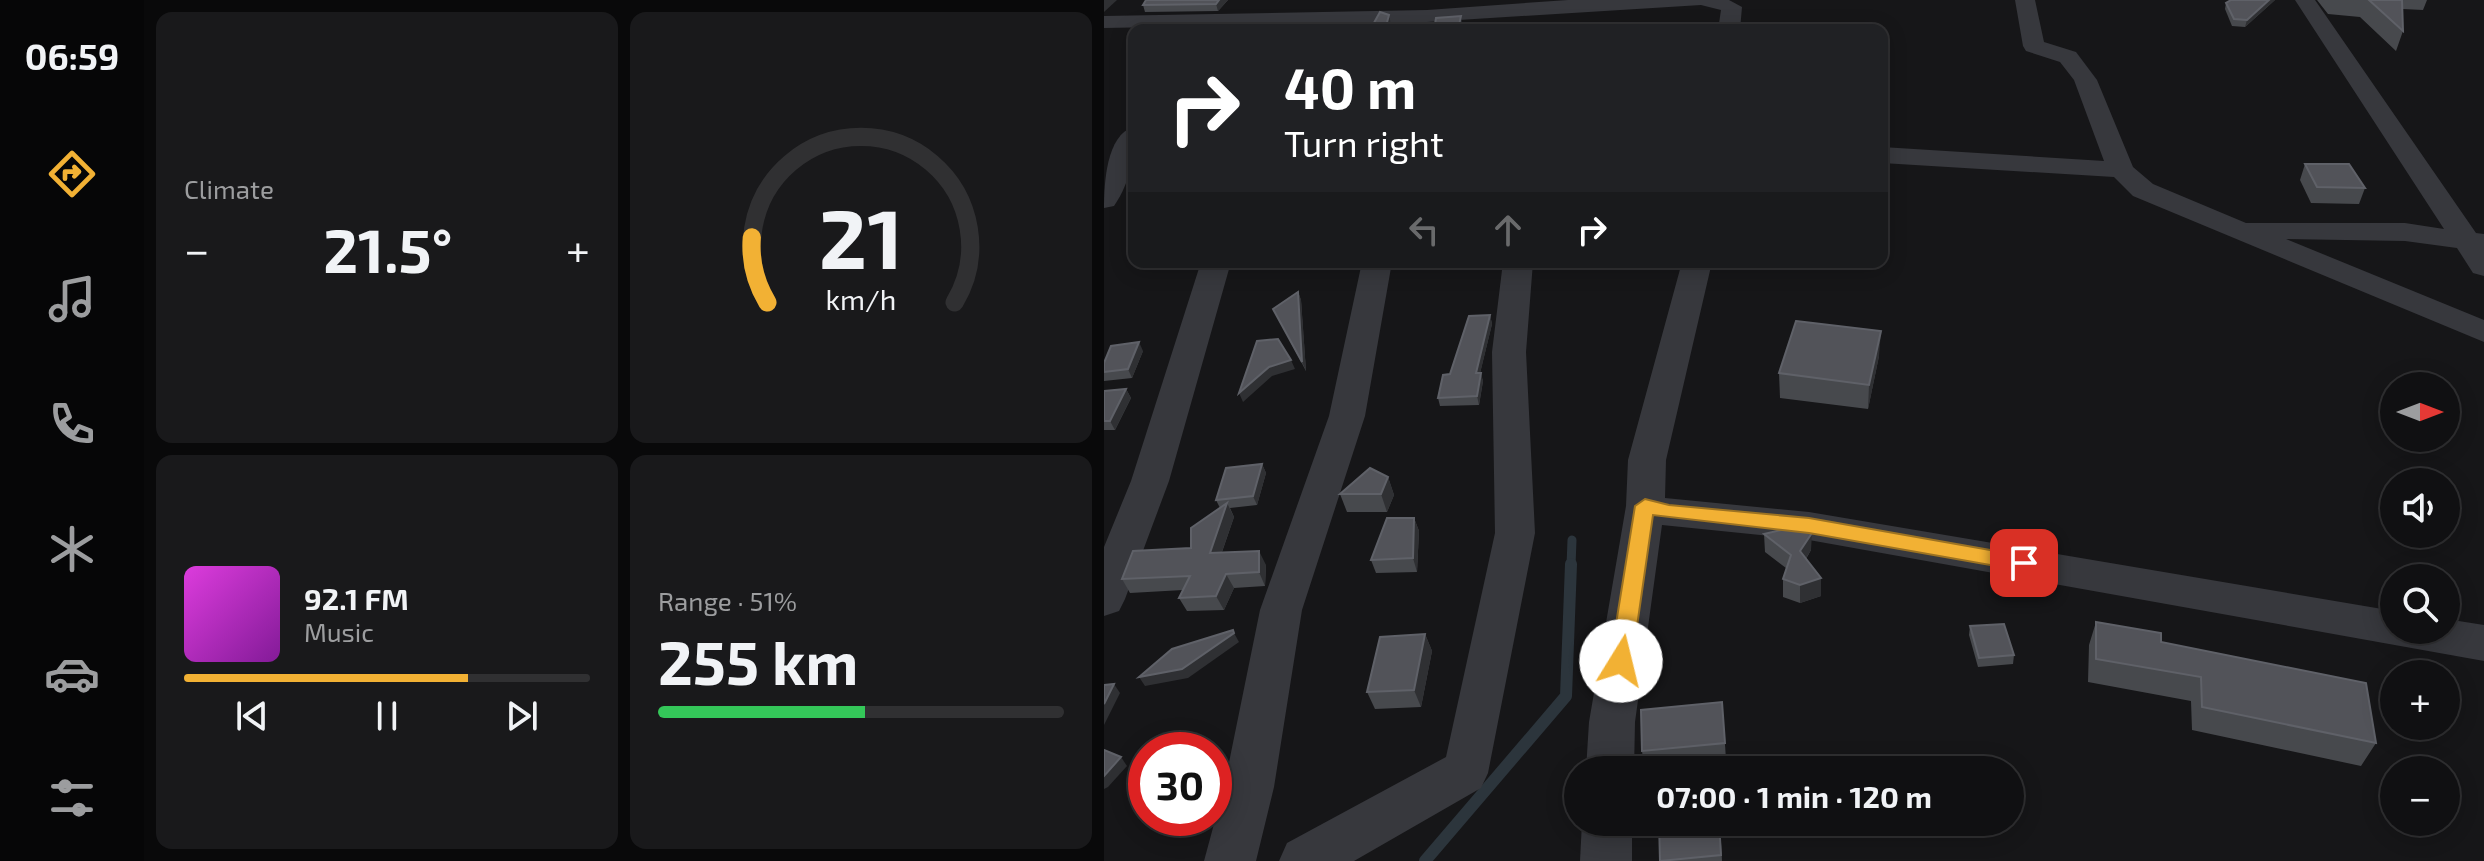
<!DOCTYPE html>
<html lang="en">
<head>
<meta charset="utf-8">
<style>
  body { margin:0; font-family:"Exo 2",sans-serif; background:#19191b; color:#f1f3f6; height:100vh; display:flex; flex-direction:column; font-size:30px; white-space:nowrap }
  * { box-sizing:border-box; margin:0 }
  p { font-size:26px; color:#9c9d9f }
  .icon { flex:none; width:44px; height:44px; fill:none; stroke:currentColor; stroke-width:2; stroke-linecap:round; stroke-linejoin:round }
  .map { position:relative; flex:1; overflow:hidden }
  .drawer { display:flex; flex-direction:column; gap:12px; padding:12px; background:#09090a; width:960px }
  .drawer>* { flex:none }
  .top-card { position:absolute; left:24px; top:24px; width:760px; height:244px; border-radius:16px; box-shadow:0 4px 20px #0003,0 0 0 2px #303032; background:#202124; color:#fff; overflow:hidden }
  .needle { width:52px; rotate:90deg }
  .controls { position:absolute; left:1276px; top:372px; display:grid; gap:16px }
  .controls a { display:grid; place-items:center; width:80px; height:80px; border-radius:50%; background:#101012; box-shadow:0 4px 20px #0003,0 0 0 2px #303032; font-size:40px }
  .speed { position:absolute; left:24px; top:732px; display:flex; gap:16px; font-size:40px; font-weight:700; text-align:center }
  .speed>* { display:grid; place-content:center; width:104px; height:104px; border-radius:50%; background:#101012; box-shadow:0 4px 20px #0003,0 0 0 2px #303032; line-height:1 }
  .speed .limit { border:12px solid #d22; background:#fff; color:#111 }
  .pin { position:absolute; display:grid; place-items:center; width:68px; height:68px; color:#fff; margin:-34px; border-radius:16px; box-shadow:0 4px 12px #0006 }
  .me { position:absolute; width:88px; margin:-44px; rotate:9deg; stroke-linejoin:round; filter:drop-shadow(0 0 6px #0008) }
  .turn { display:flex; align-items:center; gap:28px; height:168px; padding:0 24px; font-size:36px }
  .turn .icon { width:104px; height:104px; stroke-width:2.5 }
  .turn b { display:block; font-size:56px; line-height:68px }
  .lanes { display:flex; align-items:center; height:76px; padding:0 24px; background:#0003; justify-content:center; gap:40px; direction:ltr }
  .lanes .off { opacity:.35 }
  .big { font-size:60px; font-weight:700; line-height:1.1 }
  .drawer .card { flex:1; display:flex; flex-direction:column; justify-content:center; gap:12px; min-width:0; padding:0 28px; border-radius:16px; background:#19191b }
  .drawer .dial { align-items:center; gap:0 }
  .dial svg { height:208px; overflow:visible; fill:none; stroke:#303032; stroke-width:7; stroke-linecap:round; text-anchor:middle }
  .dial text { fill:#f1f3f6; stroke:none }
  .song { display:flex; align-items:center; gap:24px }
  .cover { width:96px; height:96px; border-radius:12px; background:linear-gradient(135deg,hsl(300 70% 55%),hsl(290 70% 35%)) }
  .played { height:8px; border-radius:4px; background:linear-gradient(90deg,#f2b134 70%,#303032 70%) }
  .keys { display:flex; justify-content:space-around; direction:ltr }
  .heat { display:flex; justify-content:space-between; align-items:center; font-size:44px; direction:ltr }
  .charge { height:12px; border-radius:6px; background:linear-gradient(90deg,#34c759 51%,#303032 0) }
  .drawer .tiles { flex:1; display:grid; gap:12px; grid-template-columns:repeat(2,1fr) }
  .trip { position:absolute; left:460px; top:756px; width:460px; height:80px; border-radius:40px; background:#101012; box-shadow:0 4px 20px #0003,0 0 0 2px #303032; font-weight:700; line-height:80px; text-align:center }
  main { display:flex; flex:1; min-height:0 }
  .tabs { display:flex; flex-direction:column; width:144px; justify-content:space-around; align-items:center; background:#060607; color:#9c9d9f }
  .tabs .icon { width:56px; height:56px }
  .tabs .active { color:#f2b134 }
  .tabs b { font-size:36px; color:#f1f3f6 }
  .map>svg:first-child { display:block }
</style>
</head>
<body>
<main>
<nav class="tabs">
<b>06:59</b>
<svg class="icon active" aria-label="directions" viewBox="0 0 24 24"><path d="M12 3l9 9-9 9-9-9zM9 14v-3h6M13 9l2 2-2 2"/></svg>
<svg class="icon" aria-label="music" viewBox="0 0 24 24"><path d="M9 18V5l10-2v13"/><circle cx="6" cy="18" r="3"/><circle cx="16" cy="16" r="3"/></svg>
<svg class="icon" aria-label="phone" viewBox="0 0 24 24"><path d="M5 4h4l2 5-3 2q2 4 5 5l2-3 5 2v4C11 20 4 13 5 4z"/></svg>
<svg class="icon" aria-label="climate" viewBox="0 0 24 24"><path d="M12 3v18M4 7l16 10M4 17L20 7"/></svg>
<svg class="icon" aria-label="car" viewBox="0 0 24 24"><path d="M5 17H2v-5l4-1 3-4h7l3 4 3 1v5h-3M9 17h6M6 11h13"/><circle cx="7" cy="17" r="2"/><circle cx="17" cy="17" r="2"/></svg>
<svg class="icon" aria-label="filters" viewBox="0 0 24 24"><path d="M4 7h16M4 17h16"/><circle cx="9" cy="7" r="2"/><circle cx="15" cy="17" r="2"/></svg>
</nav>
<section class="drawer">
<div class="tiles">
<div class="card"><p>Climate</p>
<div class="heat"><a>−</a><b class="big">21.5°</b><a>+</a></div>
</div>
<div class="card dial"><svg viewBox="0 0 100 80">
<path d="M14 69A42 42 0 1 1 86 69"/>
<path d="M14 69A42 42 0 0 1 8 44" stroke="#f2b134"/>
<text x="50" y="56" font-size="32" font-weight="700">21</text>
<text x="50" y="72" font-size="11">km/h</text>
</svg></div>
<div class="card">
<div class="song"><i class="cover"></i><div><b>92.1 FM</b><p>Music</p></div></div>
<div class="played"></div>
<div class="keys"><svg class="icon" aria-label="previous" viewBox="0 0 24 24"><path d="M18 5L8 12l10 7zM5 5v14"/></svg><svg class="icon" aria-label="pause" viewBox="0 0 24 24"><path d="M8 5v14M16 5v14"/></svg><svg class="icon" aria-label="next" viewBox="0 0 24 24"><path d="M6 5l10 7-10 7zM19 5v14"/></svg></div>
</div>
<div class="card"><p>Range · 51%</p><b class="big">255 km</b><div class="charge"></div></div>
</div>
</section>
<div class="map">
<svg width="1380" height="861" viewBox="0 0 1380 861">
  <rect width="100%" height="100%" fill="#161618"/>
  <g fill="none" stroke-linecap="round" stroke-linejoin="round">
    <path stroke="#2c353c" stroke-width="9" d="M467,566L468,540"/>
    <path stroke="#2c353c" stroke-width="12" d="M321,861L462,696L467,564"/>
    <g fill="#37383d" fill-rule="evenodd">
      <path d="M464,0H625L638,7L636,30H614L617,10L597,5L323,22L0,28V16L323,10Z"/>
      <path d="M911,0H931L940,42L972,52L993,80L1029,167L1049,184L1142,223H1301L1340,229L1191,0H1211L1372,233L1380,234V276L1369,273L1353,248L1301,241L1182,239L1380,320V342L1029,196L1010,177L778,163V147L1000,161L970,80L956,62L922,51L919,46Z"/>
      <path d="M30,127C30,157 27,181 10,206L0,208C0,185 2,134 30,127Z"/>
      <path d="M97,262H127L65,481L21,599L15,611L0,616V547L27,481Z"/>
      <path d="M258,262H288L261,416L198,610L170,787L152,861H100L120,787L156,610L225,416Z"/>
      <path d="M399,262H429L422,352L431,533L384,773L377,788L250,861H175L183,843L342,757L391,533L388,352Z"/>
      <path d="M578,262H608L562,460L561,498L705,512L1290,611V630H1342V619L1380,625V661L705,540L558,525L531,722L530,770H482L485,722L522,506L524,460Z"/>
      <path d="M478,822H528V861H476Z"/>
    </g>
  </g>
  <g fill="#47494d">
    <path d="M42,0H124L114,11L41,12L39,5Z"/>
    <path d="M1171,0L1141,27L1128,26L1121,9L1122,3Z"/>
    <path d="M1213,0H1323L1319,10L1299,9V31L1292,51L1256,17L1224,14Z"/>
    <path d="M1201,164L1261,188L1255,204L1207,203L1196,180Z"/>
    <path d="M194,292L197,300L202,371L169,309Z"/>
    <path d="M386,315L388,324L376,373L379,381L375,405L336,406L334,398L346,374Z"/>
    <path d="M39,351L28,378L0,381V363Z"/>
    <path d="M775,356L764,409L676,398L675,373Z"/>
    <path d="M22,389L27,398L11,430H0V391Z"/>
    <path d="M158,464L162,473L153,505L126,508L130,517L118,552L162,565L161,586L130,588L120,610L83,611L75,598L79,590L26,593L18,579L87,548L116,508L112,500Z"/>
    <path d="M284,477L290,495L283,512H243L236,494Z"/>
    <path d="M310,518L315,531L313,572L272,573L267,560Z"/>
    <path d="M660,534L707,550L702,559L717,596L696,603L679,597V579L682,568L661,552Z"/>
    <path d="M992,622L1057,642L1272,743L1257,766L1088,730L1087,701L984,682L985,645Z"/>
    <path d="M866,626L910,655L909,664L874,667L865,635Z"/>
    <path d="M321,634L328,651L317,707L271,709L263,692Z"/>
    <path d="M618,702L622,759L540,768L538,751Z"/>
    <path d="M616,822L618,861H556Z"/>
  </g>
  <g fill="#2f3033">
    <path d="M0,0H13L0,12Z"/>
    <path d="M115,0H124L114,11L112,4Z"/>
    <path d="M1165,0H1171L1141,27L1143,20Z"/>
    <path d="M285,15L288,30H281Z"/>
    <path d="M357,16L358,23L357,30H354Z"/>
    <path d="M194,292L197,300L202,371L198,362Z"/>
    <path d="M386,315L388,324L374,382L372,373Z"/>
    <path d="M777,331L775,356L764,409L765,385Z"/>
    <path d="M35,342L39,351L28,378L24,369Z"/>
    <path d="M187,360L191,369L168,376L139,402L135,393L165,367Z"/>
    <path d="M377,373L379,381L375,405L373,396Z"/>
    <path d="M22,389L27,398L11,430L6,421Z"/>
    <path d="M158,464L162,473L153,505L149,496Z"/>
    <path d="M284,477L290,495L283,512L277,494Z"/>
    <path d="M123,503L130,517L113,566L106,553Z"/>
    <path d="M310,518L315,531L313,572L309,558Z"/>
    <path d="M708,533L707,550L696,568V551Z"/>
    <path d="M155,551L162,565L161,586L155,572Z"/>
    <path d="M122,574L130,588L120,610L112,596Z"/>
    <path d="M717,578V596L696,603V585Z"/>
    <path d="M130,633L135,642L84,678L41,686L35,677Z"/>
    <path d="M321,634L328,651L317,707L310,690Z"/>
    <path d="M10,684L16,693L0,725V704Z"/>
    <path d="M17,757L23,766L4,787L0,789V776Z"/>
  </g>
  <g fill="#525359" stroke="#5f6168" stroke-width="2">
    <path d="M42,0H115L112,4L39,5Z"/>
    <path d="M1127,0H1165L1143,20L1130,19L1122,3Z"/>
    <path d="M1265,0H1298L1299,31Z"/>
    <path d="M276,12L285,15L281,30H266Z"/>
    <path d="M357,16L354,30H330L332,18Z"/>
    <path d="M1201,164H1245L1261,188L1213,187Z"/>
    <path d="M194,292L198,362L169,309Z"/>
    <path d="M386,315L372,373H377L373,396L334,398L339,375L346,374L365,316Z"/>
    <path d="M692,321L777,331L765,385L675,373Z"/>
    <path d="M174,339L187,360L165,367L135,393L153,341Z"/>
    <path d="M35,342L24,369L0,372V363L7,346Z"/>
    <path d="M22,389L6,421H0V391Z"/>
    <path d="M158,464L149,496L112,500L122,468Z"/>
    <path d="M266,468L284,477L277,494H236Z"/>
    <path d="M123,503L106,553L155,551V572L122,574L112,596L75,598L86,576L18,579L29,551L87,548V528Z"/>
    <path d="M283,518H310L309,558L267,560Z"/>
    <path d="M685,528L708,533L696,551L717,578L696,585L679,579L687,555L660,534Z"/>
    <path d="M992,622L1057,633V642L1262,683L1272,743L1098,707L1097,677L992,659Z"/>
    <path d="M900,624L910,655L875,658L866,626Z"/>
    <path d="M129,630L130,633L78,669L35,677L68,649Z"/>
    <path d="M321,634L310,690L263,692L276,637Z"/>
    <path d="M10,684L0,704V685Z"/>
    <path d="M618,702L621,743L538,751L537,710Z"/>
    <path d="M0,750L17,757L0,776Z"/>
    <path d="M555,822H615L617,855L556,861Z"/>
  </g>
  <path fill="#f2b134" stroke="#9d7322" stroke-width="2" d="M541,499L565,505L705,518L920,556L931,563L920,571L705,533L549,515L528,661L525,667H509L506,661L531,506Z"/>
</svg>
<div class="controls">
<a><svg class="needle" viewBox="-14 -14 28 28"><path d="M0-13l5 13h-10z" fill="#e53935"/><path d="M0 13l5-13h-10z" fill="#9c9d9f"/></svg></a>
<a><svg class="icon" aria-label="sound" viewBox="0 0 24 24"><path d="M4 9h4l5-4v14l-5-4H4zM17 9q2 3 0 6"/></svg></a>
<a><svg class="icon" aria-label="search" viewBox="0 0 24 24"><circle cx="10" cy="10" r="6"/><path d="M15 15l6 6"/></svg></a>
<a>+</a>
<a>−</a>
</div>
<div class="speed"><div class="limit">30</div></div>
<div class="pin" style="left:920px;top:563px;background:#d93025"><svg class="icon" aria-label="arrive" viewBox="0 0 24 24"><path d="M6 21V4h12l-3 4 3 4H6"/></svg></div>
<svg class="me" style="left:517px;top:661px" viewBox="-20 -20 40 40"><circle r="19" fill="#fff"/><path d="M0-13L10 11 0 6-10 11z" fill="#f2b134"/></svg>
<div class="trip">07:00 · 1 min · 120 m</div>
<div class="top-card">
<div class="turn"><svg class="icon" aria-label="right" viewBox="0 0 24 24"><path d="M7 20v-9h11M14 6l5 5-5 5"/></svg><div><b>40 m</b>Turn right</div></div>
<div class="lanes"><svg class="icon off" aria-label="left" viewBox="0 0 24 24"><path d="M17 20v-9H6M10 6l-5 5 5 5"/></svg><svg class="icon off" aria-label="ahead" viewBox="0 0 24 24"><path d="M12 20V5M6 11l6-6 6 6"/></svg><svg class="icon" aria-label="right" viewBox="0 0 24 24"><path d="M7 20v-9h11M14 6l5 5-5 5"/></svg></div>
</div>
</div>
</main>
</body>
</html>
